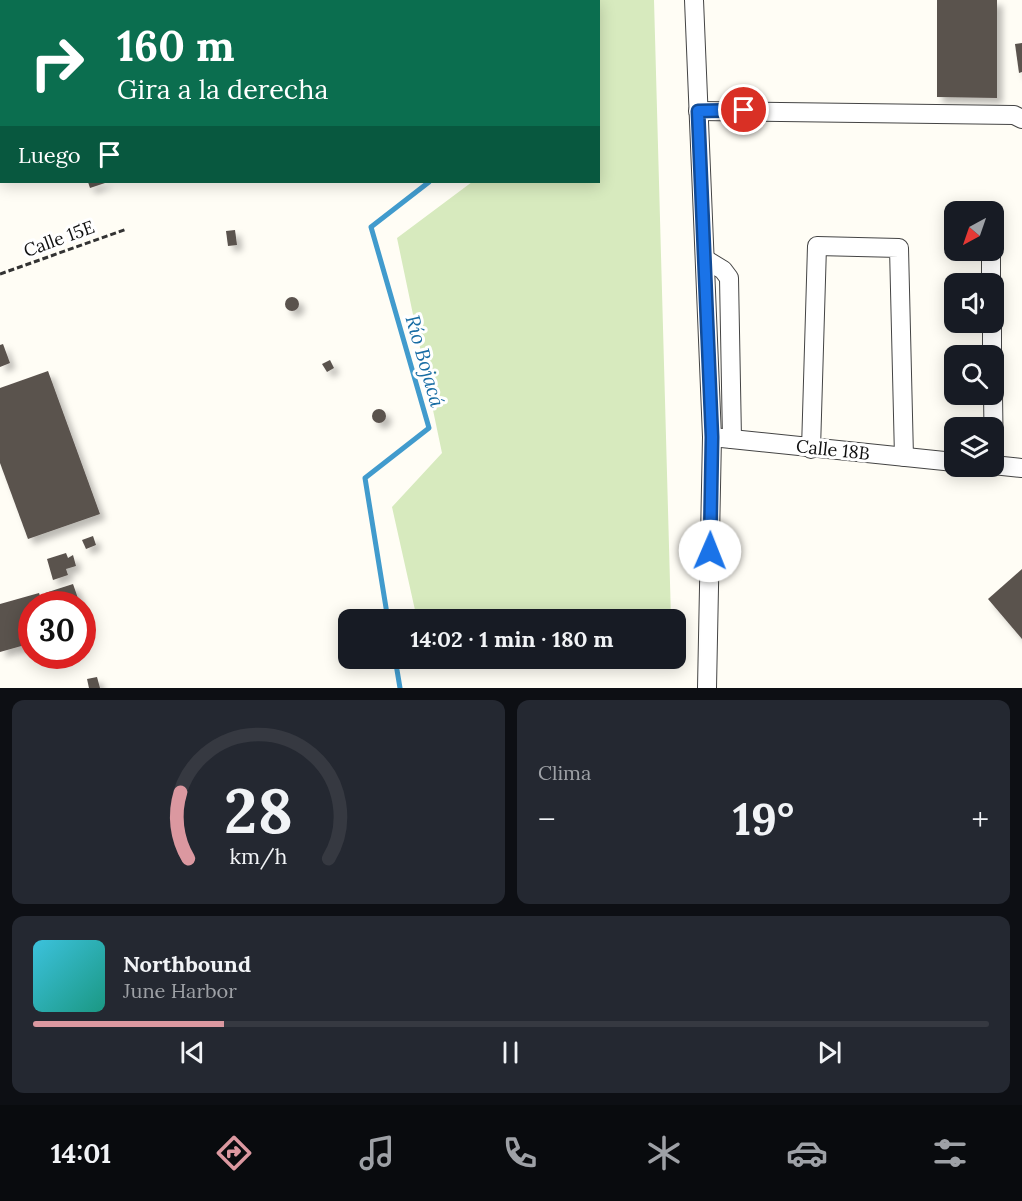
<!DOCTYPE html>
<html lang="es">
<head>
<meta charset="utf-8">
<style>
  body { margin:0; font-family:Lora,serif; background:#242831; color:#f1f3f6; height:100vh; display:flex; flex-direction:column; font-size:22px; white-space:nowrap }
  * { box-sizing:border-box; margin:0 }
  p { font-size:20px; color:#9ea1a6 }
  .icon { flex:none; width:33px; height:33px; fill:none; stroke:currentColor; stroke-width:2; stroke-linecap:round; stroke-linejoin:round }
  .map { position:relative; height:688px; overflow:hidden }
  .side { display:flex; flex-direction:column; gap:12px; padding:12px; background:#0d0f14; flex:1 }
  .side>* { flex:none }
  .guide { position:absolute; left:0px; top:0px; width:600px; height:183px; box-shadow:0 3px 15px #0003; background:#0b6e4f; color:#fff; overflow:hidden }
  .needle { width:39px; rotate:220deg }
  .fabs { position:absolute; left:944px; top:201px; display:grid; gap:12px }
  .fabs a { display:grid; place-items:center; width:60px; height:60px; border-radius:12px; background:#171b24; box-shadow:0 3px 15px #0003; font-size:30px }
  .speed { position:absolute; left:18px; top:591px; display:flex; gap:12px; font-size:30px; font-weight:700; text-align:center }
  .speed>* { display:grid; place-content:center; width:78px; height:78px; border-radius:50%; background:#171b24; box-shadow:0 3px 15px #0003; line-height:1 }
  .speed .limit { border:9px solid #d22; background:#fff; color:#111 }
  .pin { position:absolute; display:grid; place-items:center; width:51px; height:51px; color:#fff; margin:-26px; border:3px solid #fff; border-radius:50%; box-shadow:0 2px 6px #0007 }
  .me { position:absolute; width:66px; margin:-33px; rotate:1deg; stroke-linejoin:round; filter:drop-shadow(0 0 4px #0008) }
  .turn { display:flex; align-items:center; gap:21px; height:126px; padding:0 18px; font-size:27px }
  .turn .icon { width:78px; height:78px; stroke-width:2.5 }
  .turn b { display:block; font-size:42px; line-height:51px }
  .then { display:flex; align-items:center; height:57px; padding:0 18px; background:#0003; gap:12px; font-size:22px }
  .big { font-size:45px; font-weight:700; line-height:1.1 }
  .side .tile { flex:1; display:flex; flex-direction:column; justify-content:center; gap:9px; min-width:0; padding:0 21px; border-radius:12px; background:#242831 }
  .side .dial { align-items:center; gap:0 }
  .dial svg { height:156px; overflow:visible; fill:none; stroke:#363941; stroke-width:7; stroke-linecap:round; text-anchor:middle }
  .dial text { fill:#f1f3f6; stroke:none }
  .song { display:flex; align-items:center; gap:18px }
  .cover { width:72px; height:72px; border-radius:9px; background:linear-gradient(135deg,hsl(190 70% 55%),hsl(170 70% 35%)) }
  .played { height:6px; border-radius:3px; background:linear-gradient(90deg,#db98a0 20%,#363941 20%) }
  .keys { display:flex; justify-content:space-around; direction:ltr }
  .heat { display:flex; justify-content:space-between; align-items:center; font-size:33px; direction:ltr }
  .side .tiles { flex:1; display:grid; gap:12px; grid-template-columns:1fr 1fr }
  .tile:last-child { grid-column:span 2 }
  .trip { position:absolute; left:338px; top:609px; width:348px; height:60px; border-radius:12px; background:#171b24; box-shadow:0 3px 15px #0003; font-weight:700; line-height:60px; text-align:center }
  .dock { display:flex; height:96px; justify-content:space-around; align-items:center; background:#090b0e; color:#9ea1a6 }
  .dock .icon { width:42px; height:42px }
  .dock .on { color:#db98a0 }
  .dock b { font-size:27px; color:#f1f3f6 }
  .map>svg:first-child { display:block }
</style>
</head>
<body>
<div class="map">
<svg width="1022" height="688" viewBox="0 0 1022 688">
  <defs>
    <filter id="shadow"><feDropShadow dx="5.5" dy="5.5" stdDeviation="3" flood-color="#0004"/></filter>
  </defs>
  <rect width="100%" height="100%" fill="#fffdf5"/>
  <path fill="#d7eabe" d="M567,0H654L671,619H417L392,507L442,453L397,238L472,182H598V2Z"/>
  <g fill="none" stroke-linecap="round" stroke-linejoin="round">
    <g stroke="#419bcd" stroke-width="5">
      <path d="M529,2L530,0"/>
      <path d="M388,620L365,478L429,428L371,227L429,182"/>
      <path d="M395,658L400,688"/>
    </g>
  </g>
  <g fill="#5a524d" filter="url(#shadow)">
    <path d="M937,0H997V98L937,97Z"/>
    <path d="M1022,43V72L1019,73L1015,44Z"/>
    <path d="M88,182H108L90,188Z"/>
    <path d="M235,230L237,245L228,246L226,231Z"/>
    <circle cx="292" cy="304" r="7"/>
    <path d="M3,344L10,363L0,367V345Z"/>
    <path d="M330,360L334,368L327,372L322,364Z"/>
    <path d="M48,371L100,514L28,539L0,463V388Z"/>
    <circle cx="379" cy="416" r="7"/>
    <path d="M93,536L96,545L86,549L82,540Z"/>
    <path d="M66,553L68,558L73,555L76,566L66,569L68,575L53,580L47,559Z"/>
    <path d="M1022,569V639L988,599Z"/>
    <path d="M73,584L80,604H61L59,600L49,603L45,593Z"/>
    <path d="M39,593L43,604H32V643L0,652V604Z"/>
    <path d="M97,677L100,688H89L87,679Z"/>
  </g>
  <g fill="none" stroke-linecap="round" stroke-linejoin="round">
    <defs>
      <g id="lane">
        <path d="M255,2V0"/>
        <path d="M401,2V0"/>
      </g>
      <g id="street">
        <path d="M694,0L712,437L707,688"/>
        <path d="M698,111L1014,115L1022,119"/>
        <path d="M991,251V284"/>
        <path d="M705,259L723,270L729,278L732,439"/>
        <path d="M992,322V356"/>
        <path d="M993,394L994,465"/>
        <path d="M712,437L954,462"/>
        <path d="M811,449L817,246L899,248L904,457"/>
        <path d="M993,465L1022,468"/>
      </g>
    </defs>
    <use href="#lane" stroke="#444" stroke-width="11"/>
    <use href="#street" stroke="#444" stroke-width="20"/>
    <path stroke="#333" stroke-width="3" stroke-dasharray="6 3" stroke-linecap="butt" d="M0,274L127,229"/>
    <use href="#lane" stroke="#fff" stroke-width="9"/>
    <use href="#street" stroke="#fff" stroke-width="18"/>
  </g>
  <g fill="none" stroke-linecap="round" stroke-linejoin="round">
    <defs>
      <path id="route" d="M710,551L712,437L698,111L744,110"/>
    </defs>
    <use href="#route" stroke="#114b97" stroke-width="15"/>
    <use href="#route" stroke="#1a73e8" stroke-width="10"/>
  </g>
  <g text-anchor="middle" stroke-width="6" stroke-linejoin="round" paint-order="stroke">
    <g font-size="18" fill="#111" stroke="#fff">
      <text transform="translate(59 239) rotate(-20)" y="6">Calle 15E</text>
      <text transform="translate(833 450) rotate(6)" y="6">Calle 18B</text>
    </g>
    <g font-size="20" font-style="italic" fill="#196da4" stroke="#fff">
      <text transform="translate(425 361) rotate(74)" y="7">Río Bojacá</text>
    </g>
  </g>
</svg>
<div class="fabs">
<a><svg class="needle" viewBox="-14 -14 28 28"><path d="M0-13l5 13h-10z" fill="#e53935"/><path d="M0 13l5-13h-10z" fill="#9ea1a6"/></svg></a>
<a><svg class="icon" aria-label="sound" viewBox="0 0 24 24"><path d="M4 9h4l5-4v14l-5-4H4zM17 9q2 3 0 6"/></svg></a>
<a><svg class="icon" aria-label="search" viewBox="0 0 24 24"><circle cx="10" cy="10" r="6"/><path d="M15 15l6 6"/></svg></a>
<a><svg class="icon" aria-label="layers" viewBox="0 0 24 24"><path d="M12 4l9 5-9 5-9-5zM3 14l9 5 9-5"/></svg></a>
</div>
<div class="speed"><div class="limit">30</div></div>
<div class="pin" style="left:744px;top:110px;background:#d93025"><svg class="icon" aria-label="arrive" viewBox="0 0 24 24"><path d="M6 21V4h12l-3 4 3 4H6"/></svg></div>
<svg class="me" style="left:710px;top:551px" viewBox="-20 -20 40 40"><circle r="19" fill="#fff"/><path d="M0-13L10 11 0 6-10 11z" fill="#1a73e8"/></svg>
<div class="trip">14:02 · 1 min · 180 m</div>
<div class="guide">
<div class="turn"><svg class="icon" aria-label="right" viewBox="0 0 24 24"><path d="M7 20v-9h11M14 6l5 5-5 5"/></svg><div><b>160 m</b>Gira a la derecha</div></div>
<div class="then">Luego<svg class="icon" aria-label="arrive" viewBox="0 0 24 24"><path d="M6 21V4h12l-3 4 3 4H6"/></svg></div>
</div>
</div>
<section class="side">
<div class="tiles">
<div class="tile dial"><svg viewBox="0 0 100 80">
<path d="M14 69A42 42 0 1 1 86 69"/>
<path d="M14 69A42 42 0 0 1 10 35" stroke="#db98a0"/>
<text x="50" y="56" font-size="32" font-weight="700">28</text>
<text x="50" y="72" font-size="11">km/h</text>
</svg></div>
<div class="tile"><p>Clima</p>
<div class="heat"><a>−</a><b class="big">19°</b><a>+</a></div>
</div>
<div class="tile">
<div class="song"><i class="cover"></i><div><b>Northbound</b><p>June Harbor</p></div></div>
<div class="played"></div>
<div class="keys"><svg class="icon" aria-label="previous" viewBox="0 0 24 24"><path d="M18 5L8 12l10 7zM5 5v14"/></svg><svg class="icon" aria-label="pause" viewBox="0 0 24 24"><path d="M8 5v14M16 5v14"/></svg><svg class="icon" aria-label="next" viewBox="0 0 24 24"><path d="M6 5l10 7-10 7zM19 5v14"/></svg></div>
</div>
</div>
</section>
<nav class="dock">
<b>14:01</b>
<svg class="icon on" aria-label="directions" viewBox="0 0 24 24"><path d="M12 3l9 9-9 9-9-9zM9 14v-3h6M13 9l2 2-2 2"/></svg>
<svg class="icon" aria-label="music" viewBox="0 0 24 24"><path d="M9 18V5l10-2v13"/><circle cx="6" cy="18" r="3"/><circle cx="16" cy="16" r="3"/></svg>
<svg class="icon" aria-label="phone" viewBox="0 0 24 24"><path d="M5 4h4l2 5-3 2q2 4 5 5l2-3 5 2v4C11 20 4 13 5 4z"/></svg>
<svg class="icon" aria-label="climate" viewBox="0 0 24 24"><path d="M12 3v18M4 7l16 10M4 17L20 7"/></svg>
<svg class="icon" aria-label="car" viewBox="0 0 24 24"><path d="M5 17H2v-5l4-1 3-4h7l3 4 3 1v5h-3M9 17h6M6 11h13"/><circle cx="7" cy="17" r="2"/><circle cx="17" cy="17" r="2"/></svg>
<svg class="icon" aria-label="filters" viewBox="0 0 24 24"><path d="M4 7h16M4 17h16"/><circle cx="9" cy="7" r="2"/><circle cx="15" cy="17" r="2"/></svg>
</nav>
</body>
</html>
